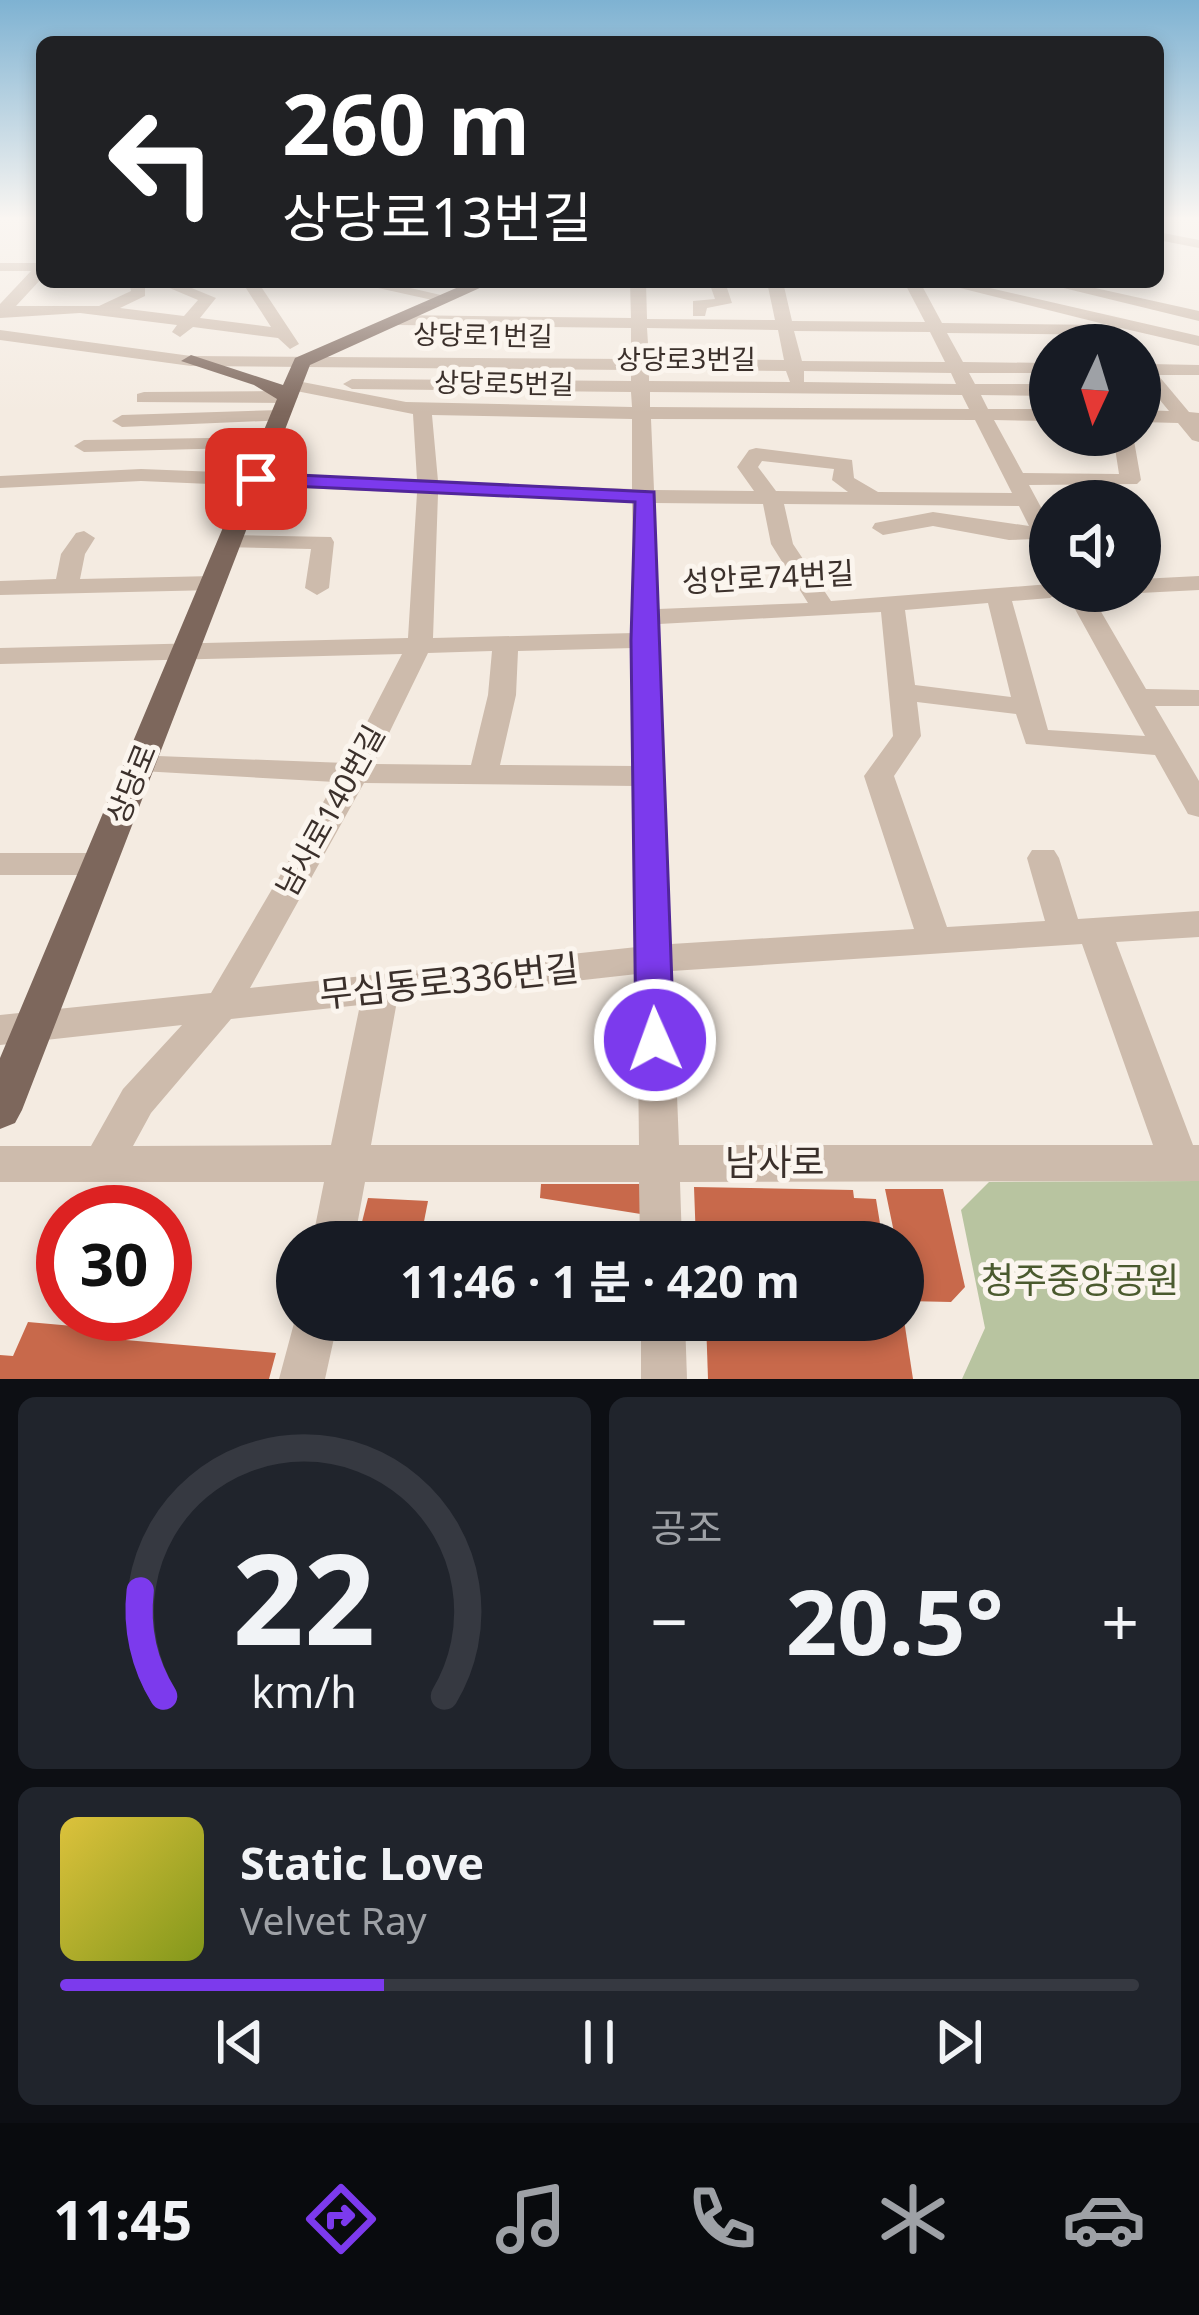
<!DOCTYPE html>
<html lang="ko">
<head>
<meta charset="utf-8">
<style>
  body { margin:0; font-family:"Noto Sans","Noto Sans KR",sans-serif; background:#20242c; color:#f1f3f6; height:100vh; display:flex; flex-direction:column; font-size:45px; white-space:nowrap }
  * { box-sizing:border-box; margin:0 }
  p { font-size:39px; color:#9ea1a6 }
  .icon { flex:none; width:66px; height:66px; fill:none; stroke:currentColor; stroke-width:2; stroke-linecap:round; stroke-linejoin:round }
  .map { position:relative; height:1379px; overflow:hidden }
  .drawer { display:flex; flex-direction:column; gap:18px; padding:18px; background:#0d0f14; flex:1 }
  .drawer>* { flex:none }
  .banner { position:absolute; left:36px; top:36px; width:1128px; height:252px; border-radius:18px; box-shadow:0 6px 18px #0003; background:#202124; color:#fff; overflow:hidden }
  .needle { width:78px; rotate:184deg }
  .tools { position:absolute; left:1029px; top:324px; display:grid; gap:24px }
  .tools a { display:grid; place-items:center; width:132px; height:132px; border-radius:50%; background:#171b24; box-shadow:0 6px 18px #0003; font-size:60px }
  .speed { position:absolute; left:36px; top:1185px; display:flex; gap:24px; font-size:60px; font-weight:700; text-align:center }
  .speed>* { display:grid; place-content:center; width:156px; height:156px; border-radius:50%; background:#171b24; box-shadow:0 6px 18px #0003; line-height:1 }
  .speed .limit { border:18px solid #d22; background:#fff; color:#111 }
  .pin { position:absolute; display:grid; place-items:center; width:102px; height:102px; color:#fff; margin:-51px; border-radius:24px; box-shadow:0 6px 18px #0006 }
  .me { position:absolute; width:132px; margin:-66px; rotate:358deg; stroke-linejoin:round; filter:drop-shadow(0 0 9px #0008) }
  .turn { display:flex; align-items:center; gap:42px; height:252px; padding:0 48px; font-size:54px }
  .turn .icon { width:156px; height:156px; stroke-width:2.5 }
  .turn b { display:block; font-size:84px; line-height:102px }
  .big { font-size:90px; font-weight:700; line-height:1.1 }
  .drawer .widget { flex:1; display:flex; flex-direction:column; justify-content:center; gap:18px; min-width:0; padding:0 42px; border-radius:18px; background:#20242c }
  .drawer .dial { align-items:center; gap:0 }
  .dial svg { height:312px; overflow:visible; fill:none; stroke:#363941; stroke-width:7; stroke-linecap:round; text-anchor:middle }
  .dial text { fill:#f1f3f6; stroke:none }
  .song { display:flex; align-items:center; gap:36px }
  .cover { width:144px; height:144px; border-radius:18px; background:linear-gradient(135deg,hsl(50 70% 55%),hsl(70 70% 35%)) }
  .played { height:12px; border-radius:6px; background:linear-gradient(90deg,#7c3aed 30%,#363941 30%) }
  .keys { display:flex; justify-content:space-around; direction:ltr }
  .heat { display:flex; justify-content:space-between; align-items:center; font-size:66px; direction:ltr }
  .drawer .tiles { flex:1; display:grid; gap:18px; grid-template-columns:1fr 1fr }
  .widget:last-child { grid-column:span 2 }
  .trip { position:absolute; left:276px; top:1221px; width:648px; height:120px; border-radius:60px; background:#171b24; box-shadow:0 6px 18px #0003; font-weight:700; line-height:120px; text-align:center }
  .dock { display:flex; height:192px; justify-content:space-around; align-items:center; background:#090b0e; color:#9ea1a6 }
  .dock .icon { width:84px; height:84px }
  .dock .current { color:#7c3aed }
  .dock b { font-size:54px; color:#f1f3f6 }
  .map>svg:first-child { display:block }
</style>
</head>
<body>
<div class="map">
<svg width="1199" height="1379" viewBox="0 0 1199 1379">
  <rect width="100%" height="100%" fill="#f4ebe1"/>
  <path fill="#b8c4a0" d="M1199,1181V1379H962L985,1328L961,1210L989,1182Z"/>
  <g fill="#c8694b">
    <path d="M541,1184H645L647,1215L540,1198Z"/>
    <path d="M694,1187L853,1190L854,1198L876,1199L883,1242H696Z"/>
    <path d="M885,1189H943L965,1287L951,1302L907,1301L903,1242H896Z"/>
    <path d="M368,1198L428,1201L420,1242H357Z"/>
    <path d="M706,1320H904L913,1379H708Z"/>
    <path d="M28,1322L118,1330L114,1339L276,1353L269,1379H0V1355L13,1356Z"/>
  </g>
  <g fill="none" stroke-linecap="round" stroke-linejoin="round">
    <g fill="#cdbbac" fill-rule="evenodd">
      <path d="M1158,232L1199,240V248L1158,240Z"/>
      <path d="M0,263H42V278L16,306H99L131,291L129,282H145V296L120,308L184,316L198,300L160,284L177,282L216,298L200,318L271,327L242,282H258L299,344L290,349L278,338L193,327L180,337L172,332L177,325L80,313L0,318V304L31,271H0Z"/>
      <path d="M351,282H384L454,298L446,303Z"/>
      <path d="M630,282H646L647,319L775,320L767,282H783L792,321L925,322L904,282H920L942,323L1108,325L936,282H964L1199,336V346L1121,328L1114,335L947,333L963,362L1050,363V373H969L975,384H1050V396L981,395L988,409H1050V421L994,420L1023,473L1119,474L1113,435H1133L1141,480L1137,484L1029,485L1050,524V552L1042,550L1035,539L1009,540L933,526L883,535L872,528L875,523L933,512L1029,526L1019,506L784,504L793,544L831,601L1050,584V591H1062L1050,598L1012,601L1048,730L1145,736L1065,591H1089L1146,689L1199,690V706H1155L1199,781V817L1188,814L1155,755L1026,744L1016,714L917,702L921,736L894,776L947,927L1045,921L1027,858L1032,850H1054L1059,858L1078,919L1199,911V937L1116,942L1193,1145H1199V1181L680,1182L682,1242H640L639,1182H365L354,1242H312L324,1182H0V1146H91L123,1089L182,1025L0,1045V1015L211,993L335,782L141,771L126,762L131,755L346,763L402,654L0,664V648L408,638L417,493L141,481L0,488V476L141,469L417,480L413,414L286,389L283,385L292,380L406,402L632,407L631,392L352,389L343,384L352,379L631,381V370L191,366L0,340V330L191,356L631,359V328L398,325L390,320L398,315L631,318ZM647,328L778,330L784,360L649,359ZM794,331L930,332L945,362L802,361ZM649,370L786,371L790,382L649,381ZM804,371L951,373L956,384L804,382ZM650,392L962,395L969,409L650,407ZM432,415L632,419V489L438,481ZM651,419L975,420L1012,493L878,492L854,478L852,460L756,448L749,450L737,467L754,491L654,490ZM762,461L834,469L832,480L848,492L776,491L758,467ZM438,494L632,502L634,633L433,638ZM654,503L763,504L771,544L808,603L658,609ZM988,603L1011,697L915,685L905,610ZM881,612L893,736L864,776L914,929L671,944L659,624ZM634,648L635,766L500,765L516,695L518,651ZM492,651L488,695L471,765L374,764L428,653ZM364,783L635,786L637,947L250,988ZM1082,944L1153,1145H679L672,971ZM637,974L639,1145H371L397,1001ZM360,1005L331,1145L133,1146L151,1113L231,1019Z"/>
      <path d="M709,282H725L732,303L707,308L705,316H693V301L715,299Z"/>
      <path d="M1039,282H1068L1199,311V321Z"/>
      <path d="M1140,359L1149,364L1199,365V375H1158L1189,412L1199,413V442L1192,440L1178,423L1140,422V410L1169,411L1140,376Z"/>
      <path d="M144,392L289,391L298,397L289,403L137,402V394Z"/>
      <path d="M281,410L288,412V420L122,427L112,421L122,415Z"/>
      <path d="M270,437L277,439V447L84,452L74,446L84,440Z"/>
      <path d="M84,531L95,538L85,554L80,579L214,576L226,583L214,590L0,595V581L56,579L61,554L76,533Z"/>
      <path d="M230,535L331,537L334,542L329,588L317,595L305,588L311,549L222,547L219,542Z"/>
      <path d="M1199,576V590L1140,593L1131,591H1140V579Z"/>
      <path d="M0,853H100L111,856L116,864L111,872L100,875H0Z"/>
      <path d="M297,1312V1320H338L325,1379H279Z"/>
      <path d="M641,1320H685L687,1379H641Z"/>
    </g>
    <path fill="#7d675c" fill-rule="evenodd" d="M470,282H493L310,365L22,1110L15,1123L0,1129V1058L277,399L254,385L181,361L191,355L283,385L295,358Z"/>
  </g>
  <linearGradient id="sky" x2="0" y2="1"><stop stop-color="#7eb2d2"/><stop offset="0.53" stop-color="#faf6f2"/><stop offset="1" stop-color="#faf6f2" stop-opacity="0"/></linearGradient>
  <rect width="1199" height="412" fill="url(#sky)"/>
  <path fill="#7c3aed" stroke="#51269a" stroke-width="3" d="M256,473L654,492L674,1040L668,1051L655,1056L642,1051L636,1040L631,640L635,502L248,484L245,479Z"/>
  <g text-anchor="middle" stroke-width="10" stroke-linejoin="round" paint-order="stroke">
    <g font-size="27" fill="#3b302b" stroke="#fbf5ee">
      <text transform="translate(483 336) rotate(1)" y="9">상당로1번길</text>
      <text x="686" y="369">상당로3번길</text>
      <text transform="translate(504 384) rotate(1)" y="9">상당로5번길</text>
    </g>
    <g font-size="30" fill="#3b302b" stroke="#fbf5ee">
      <text transform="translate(768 578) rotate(-3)" y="10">성안로74번길</text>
      <text transform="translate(132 784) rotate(-68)" y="10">상당로</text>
      <text transform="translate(331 811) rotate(-61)" y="10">남사로140번길</text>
    </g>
    <g font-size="36" fill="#3b302b" stroke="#fbf5ee">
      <text transform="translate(449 981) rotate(-6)" y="13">무심동로336번길</text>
      <text x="775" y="1175">남사로</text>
    </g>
    <g font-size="36" fill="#4a5a2e" stroke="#fbf5ee">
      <text x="1080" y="1293">청주중앙공원</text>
    </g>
  </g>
</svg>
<div class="tools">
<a><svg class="needle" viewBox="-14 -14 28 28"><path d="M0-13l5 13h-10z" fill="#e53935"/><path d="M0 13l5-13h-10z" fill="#9ea1a6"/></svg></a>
<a><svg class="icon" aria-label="sound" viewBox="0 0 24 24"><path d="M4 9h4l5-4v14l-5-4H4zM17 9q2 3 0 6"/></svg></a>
</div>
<div class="speed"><div class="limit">30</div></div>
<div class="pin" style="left:256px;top:479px;background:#d93025"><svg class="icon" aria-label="arrive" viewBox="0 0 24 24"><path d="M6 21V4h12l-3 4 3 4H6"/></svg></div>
<svg class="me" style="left:655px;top:1040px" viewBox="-20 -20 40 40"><circle r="17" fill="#7c3aed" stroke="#fff" stroke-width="3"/><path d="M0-11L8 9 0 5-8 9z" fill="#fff"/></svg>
<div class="trip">11:46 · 1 분 · 420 m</div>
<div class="banner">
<div class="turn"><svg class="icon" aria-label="left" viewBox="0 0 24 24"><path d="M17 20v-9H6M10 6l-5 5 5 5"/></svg><div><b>260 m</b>상당로13번길</div></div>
</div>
</div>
<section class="drawer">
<div class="tiles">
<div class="widget dial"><svg viewBox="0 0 100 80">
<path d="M14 69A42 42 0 1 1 86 69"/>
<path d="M14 69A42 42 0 0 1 8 42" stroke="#7c3aed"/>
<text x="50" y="56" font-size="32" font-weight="700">22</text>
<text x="50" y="72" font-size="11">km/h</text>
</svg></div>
<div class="widget"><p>공조</p>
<div class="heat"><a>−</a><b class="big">20.5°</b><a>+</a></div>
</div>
<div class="widget">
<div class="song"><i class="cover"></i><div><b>Static Love</b><p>Velvet Ray</p></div></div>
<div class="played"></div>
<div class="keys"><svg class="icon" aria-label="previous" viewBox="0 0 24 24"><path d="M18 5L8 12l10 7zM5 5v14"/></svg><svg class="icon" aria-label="pause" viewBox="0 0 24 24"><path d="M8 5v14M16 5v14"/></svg><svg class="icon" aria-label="next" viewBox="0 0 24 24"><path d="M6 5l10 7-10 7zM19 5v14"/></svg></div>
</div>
</div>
</section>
<nav class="dock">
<b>11:45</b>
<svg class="icon current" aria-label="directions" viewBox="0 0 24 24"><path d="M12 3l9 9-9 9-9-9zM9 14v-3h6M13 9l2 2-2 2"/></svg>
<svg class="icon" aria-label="music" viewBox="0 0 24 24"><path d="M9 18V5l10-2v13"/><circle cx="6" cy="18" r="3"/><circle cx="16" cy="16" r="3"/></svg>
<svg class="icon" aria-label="phone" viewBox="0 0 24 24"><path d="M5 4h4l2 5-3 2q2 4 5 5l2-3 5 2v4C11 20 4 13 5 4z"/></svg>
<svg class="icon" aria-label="climate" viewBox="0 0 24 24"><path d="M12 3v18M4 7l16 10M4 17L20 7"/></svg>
<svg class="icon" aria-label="car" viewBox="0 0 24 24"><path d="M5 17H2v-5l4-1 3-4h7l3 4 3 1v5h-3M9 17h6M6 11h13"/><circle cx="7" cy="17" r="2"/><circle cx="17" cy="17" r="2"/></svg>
</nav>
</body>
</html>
